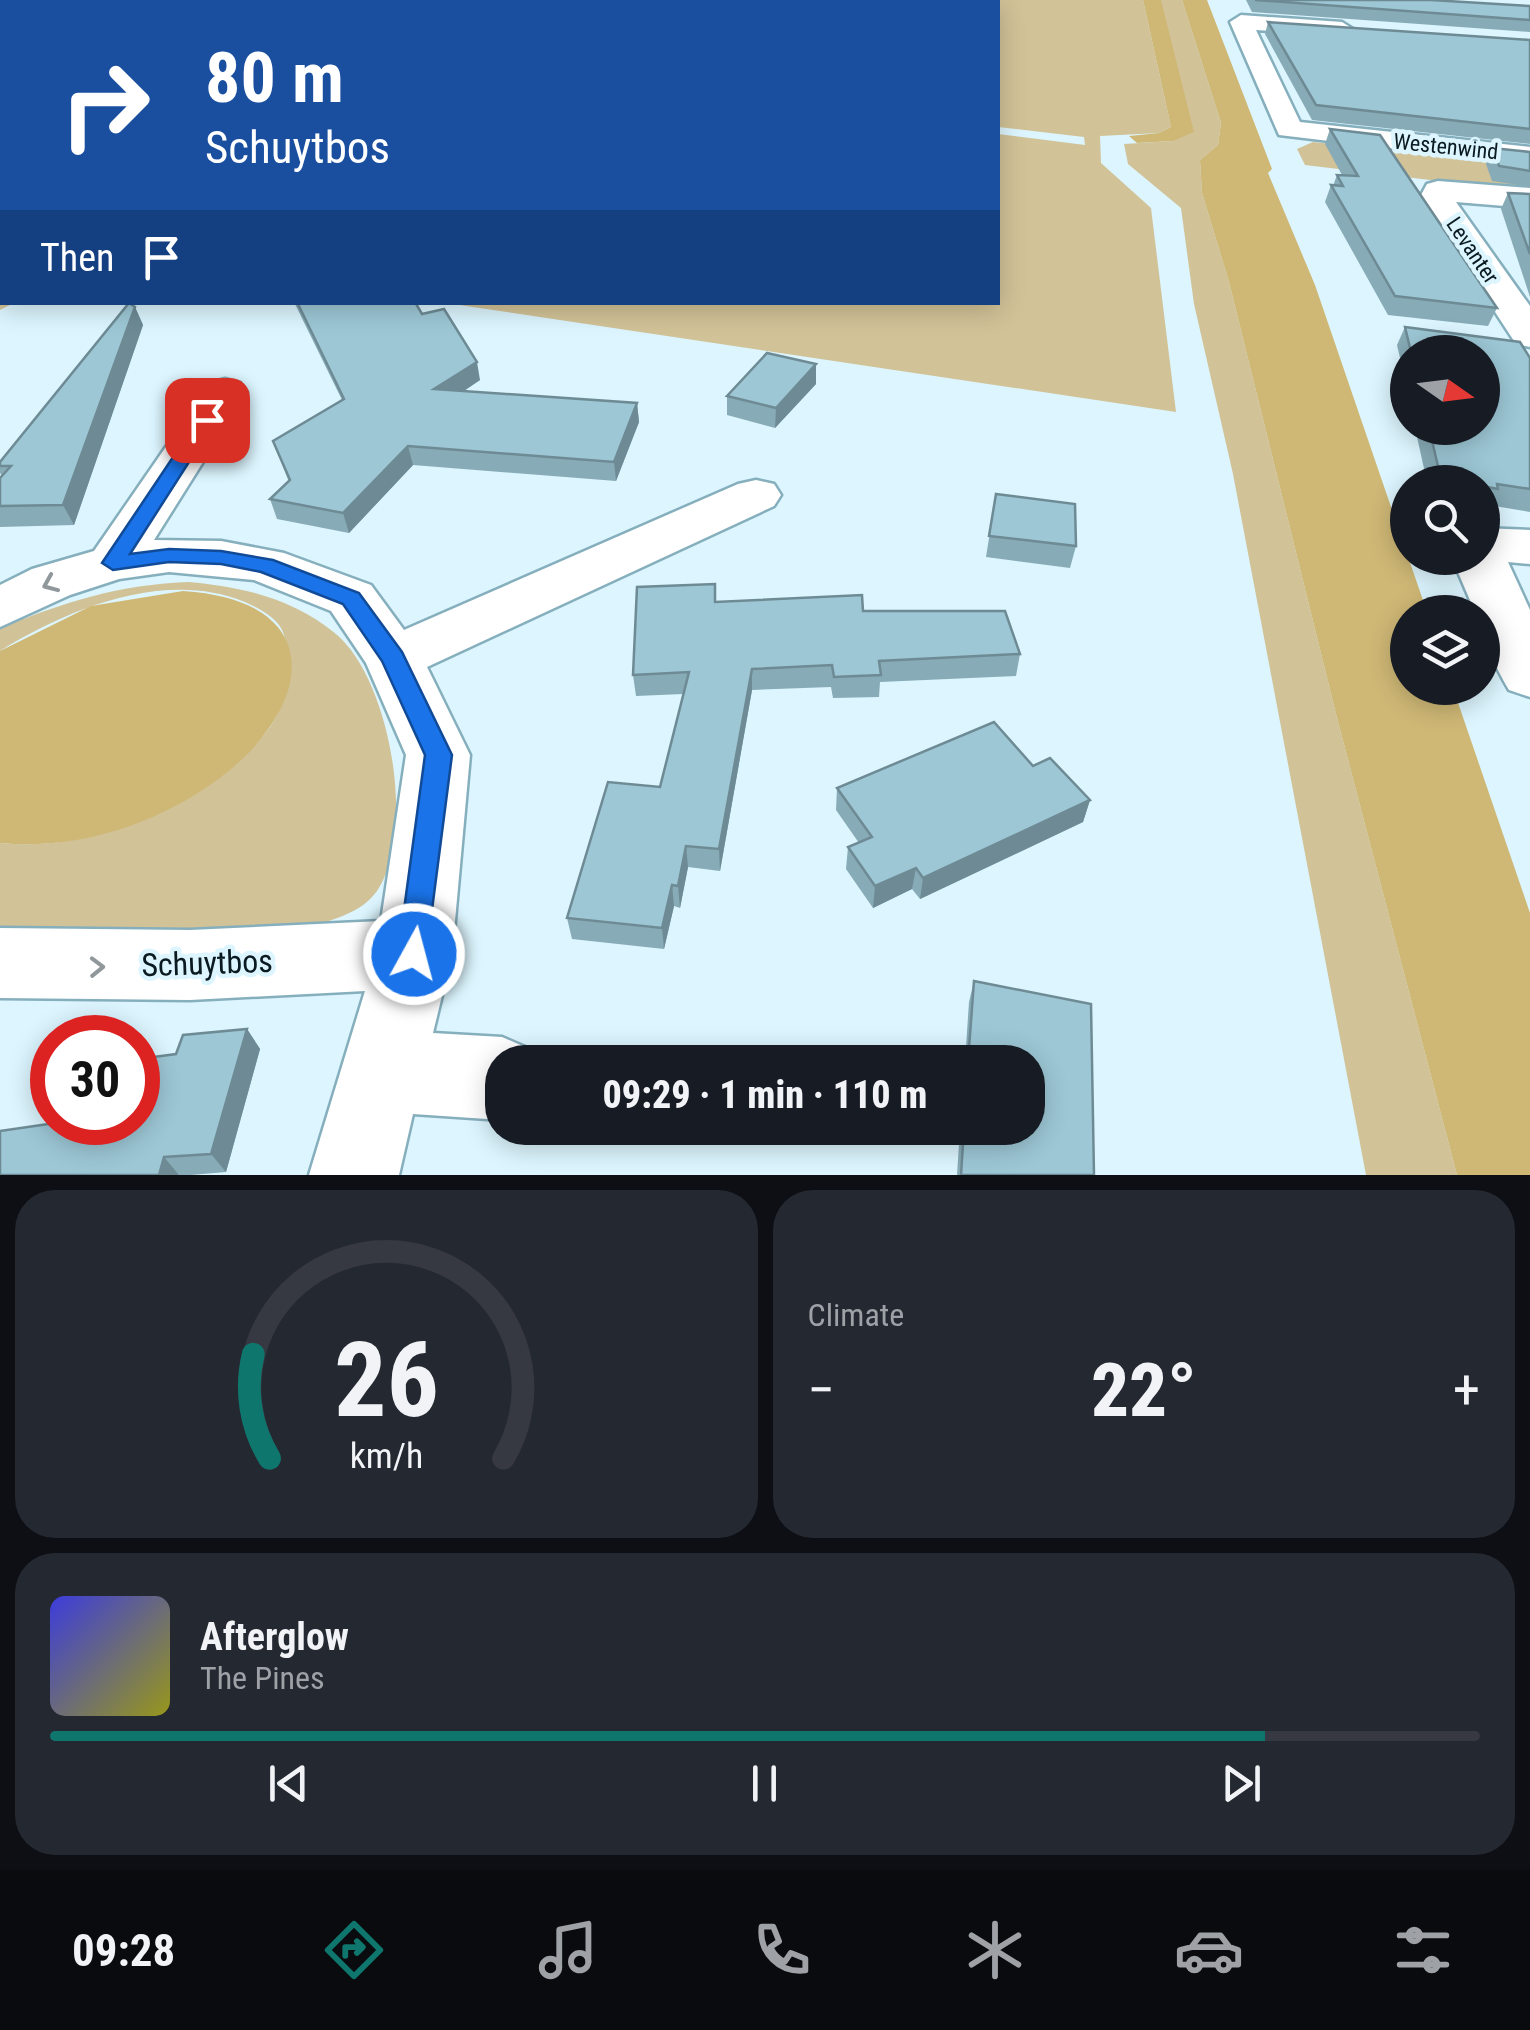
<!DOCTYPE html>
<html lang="en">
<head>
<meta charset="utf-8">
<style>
  body { margin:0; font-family:"Roboto Condensed",sans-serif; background:#242831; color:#f1f3f6; height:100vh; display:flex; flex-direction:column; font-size:38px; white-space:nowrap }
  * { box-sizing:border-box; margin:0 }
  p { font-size:32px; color:#9ea1a6 }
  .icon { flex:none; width:55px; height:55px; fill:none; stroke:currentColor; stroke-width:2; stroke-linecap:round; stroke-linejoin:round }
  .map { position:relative; height:1175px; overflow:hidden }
  .sheet { display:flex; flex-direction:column; gap:15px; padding:15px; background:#0d0f14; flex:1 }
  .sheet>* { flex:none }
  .top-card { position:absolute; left:0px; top:0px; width:1000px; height:305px; box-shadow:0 5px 25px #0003; background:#1a4fa0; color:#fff; overflow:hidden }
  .needle { width:65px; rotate:104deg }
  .controls { position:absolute; left:1390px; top:335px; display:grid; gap:20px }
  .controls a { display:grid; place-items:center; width:110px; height:110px; border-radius:50%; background:#171b24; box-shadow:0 5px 25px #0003; font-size:50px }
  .speed { position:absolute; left:30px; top:1015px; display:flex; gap:20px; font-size:50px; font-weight:700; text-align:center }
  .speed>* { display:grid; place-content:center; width:130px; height:130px; border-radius:50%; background:#171b24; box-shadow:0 5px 25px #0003; line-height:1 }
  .speed .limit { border:15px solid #d22; background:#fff; color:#111 }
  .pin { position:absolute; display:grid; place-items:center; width:85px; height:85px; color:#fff; margin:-42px; border-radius:20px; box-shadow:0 5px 15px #0006 }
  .me { position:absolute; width:110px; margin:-55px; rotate:7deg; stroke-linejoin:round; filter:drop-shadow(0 0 8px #0008) }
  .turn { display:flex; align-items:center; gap:35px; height:210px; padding:0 40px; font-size:45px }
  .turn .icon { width:130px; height:130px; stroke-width:2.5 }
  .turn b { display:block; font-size:70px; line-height:85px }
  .then { display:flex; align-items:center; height:95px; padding:0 40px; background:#0003; gap:20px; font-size:38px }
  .big { font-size:75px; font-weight:800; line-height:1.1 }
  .sheet .widget { flex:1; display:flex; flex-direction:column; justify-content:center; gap:15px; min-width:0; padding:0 35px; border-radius:40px; background:#242831 }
  .sheet .dial { align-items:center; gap:0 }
  .dial svg { height:260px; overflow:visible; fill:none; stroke:#363941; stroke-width:7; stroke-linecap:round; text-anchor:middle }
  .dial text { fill:#f1f3f6; stroke:none }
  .song { display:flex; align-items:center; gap:30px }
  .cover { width:120px; height:120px; border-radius:15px; background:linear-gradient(135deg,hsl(240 70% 55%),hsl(60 70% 35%)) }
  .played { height:10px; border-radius:5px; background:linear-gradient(90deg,#0f766e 85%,#363941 85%) }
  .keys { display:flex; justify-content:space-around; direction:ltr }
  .heat { display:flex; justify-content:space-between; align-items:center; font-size:55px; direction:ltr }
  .sheet .tiles { flex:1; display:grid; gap:15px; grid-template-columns:1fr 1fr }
  .widget:last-child { grid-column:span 2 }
  .trip { position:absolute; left:485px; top:1045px; width:560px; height:100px; border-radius:40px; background:#171b24; box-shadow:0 5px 25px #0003; font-weight:800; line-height:100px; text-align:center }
  .menu { display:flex; height:160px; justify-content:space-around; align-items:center; background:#090b0e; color:#9ea1a6 }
  .menu .icon { width:70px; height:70px }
  .menu .on { color:#0f766e }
  .menu b { font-size:45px; color:#f1f3f6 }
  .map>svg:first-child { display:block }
</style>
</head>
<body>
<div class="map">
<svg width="1530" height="1175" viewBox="0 0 1530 1175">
  <rect width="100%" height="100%" fill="#dcf5fe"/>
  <g fill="#d1c297">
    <path d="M0,0H1143L1171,127L1159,133L1100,136L1101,163L1151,208L1176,412L446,303L998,302V134L1085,145L1084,137L998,127V2H2V302L14,303L0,310Z"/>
    <path d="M1161,0H1182L1221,123L1218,145L1200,160L1202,193L1229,282L1336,714L1457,1175H1366L1233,474L1194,304L1181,208L1128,164L1124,144L1173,141Z"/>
    <path d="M1313,142L1530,165V192L1305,165L1297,149Z"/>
    <path d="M188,582C243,587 292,598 336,634C390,679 417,832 377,891C361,914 330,920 305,929L0,927V843C66,849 124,832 180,798C231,767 292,733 287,665C286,656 287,644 284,635C280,619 259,608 245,602C164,569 68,609 0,651V628C66,602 116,585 188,582Z"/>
  </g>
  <g fill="#cfb876">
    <path d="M1143,0H1161L1194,132L1173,141L1137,143L1129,136L1159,133L1171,127Z"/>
    <path d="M1182,0H1207L1272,169L1268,173L1315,285L1427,612H1408V688H1453L1530,913V1175H1457L1336,714L1229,282L1202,193L1200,160L1218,145L1221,123Z"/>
    <path d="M183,591C336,601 311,716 210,785C149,827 74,850 0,843V651L91,606Z"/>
  </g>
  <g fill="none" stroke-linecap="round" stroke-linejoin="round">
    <defs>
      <g id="minor">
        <path d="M1241,15L1342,22L1353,29L1342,36L1256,30L1300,122L1530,147V165L1279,135L1230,22Z"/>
        <path d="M1438,181L1530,188V208L1456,202L1530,306V347L1516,344L1420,197L1427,184Z"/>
        <path d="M225,379L240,383L247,392L154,540L221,541L284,553L371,585L404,630L738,484L756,480L774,484L781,495L774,506L427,667L470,755L452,954L433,1033L502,1037L532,1050L537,1062H502V1120L413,1114L399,1175H309L365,991L190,1000L0,998V928L190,930L381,921L406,755L366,663L331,611L254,580L169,572L119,579L70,595L0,627V585L32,569L94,551L210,383Z"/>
        <path d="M1482,528L1530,530V564L1508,562L1530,610V697L1509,690C1495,666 1482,640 1482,612H1475L1452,558H1482Z"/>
      </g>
    </defs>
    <use href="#minor" stroke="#86afbd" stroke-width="5"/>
    <use href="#minor" fill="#fff" fill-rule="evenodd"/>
  </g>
  <g fill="#87abb7">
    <path d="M1246,0H1431L1530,6V32L1252,12Z"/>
    <path d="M1268,22L1530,40V144L1312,120L1265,34Z"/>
    <path d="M1330,129L1497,308L1488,326L1388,315L1325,202L1331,185L1333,186L1337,175H1342L1325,144Z"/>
    <path d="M1492,148L1530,152V187L1492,181L1486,164Z"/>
    <path d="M1508,193L1530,194V297L1501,209Z"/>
    <path d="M294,302H359L422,314L480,380L464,391L637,403L639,422L616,481L413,465L349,533L277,519L270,499L289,482L273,441L342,400Z"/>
    <path d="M135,307L143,325L74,525L0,527V478L2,476L0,473V462Z"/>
    <path d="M1405,327L1530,358V512L1489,505L1487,509L1482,508V482H1427L1415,428H1482V352H1408V392L1397,345Z"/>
    <path d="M816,364V384L775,428L727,415V396Z"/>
    <path d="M996,494L1076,546L1070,568L986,557Z"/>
    <path d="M715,602L863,611L1020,654L1016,676L880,682L879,697L833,698L831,687L752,690L720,871L688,867L680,908L674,906L664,949L572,939L567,918L660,787L683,694L636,696L633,675Z"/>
    <path d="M1033,766L1090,800L1083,822L920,899L912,889L873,908L846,869L848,847L859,843L836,810L837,788Z"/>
    <path d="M974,981L1091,1004L1094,1175H957L960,1128H1028V1062H965L969,1002Z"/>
    <path d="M247,1029L260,1049L226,1172L191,1175H0L138,1122L176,1054Z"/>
  </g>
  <g fill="#6e8b95">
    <path d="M135,307L143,325L74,525L63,505Z"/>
    <path d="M477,362L480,380L438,408L434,389Z"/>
    <path d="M816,364V384L775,428L776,408Z"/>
    <path d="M637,403L639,422L616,481L614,462Z"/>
    <path d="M408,446L413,465L349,533L343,513Z"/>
    <path d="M752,669V690L720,871L719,849Z"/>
    <path d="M1090,800L1083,822L920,899L923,878Z"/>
    <path d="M686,846L688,867L680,908L678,886Z"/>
    <path d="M916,868L912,889L873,908L875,886Z"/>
    <path d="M672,885L674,906L664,949L662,928Z"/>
    <path d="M247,1029L260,1049L226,1172L211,1154Z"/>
    <path d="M164,1157L179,1175H159Z"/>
  </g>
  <g fill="#9dc7d5" stroke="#6e8b95" stroke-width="2.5">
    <path d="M1255,0H1431L1530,6V20Z"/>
    <path d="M1268,22L1530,40V129L1316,105Z"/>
    <path d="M1330,129L1380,135L1497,308L1395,296L1331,185L1343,186L1337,175L1358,176Z"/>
    <path d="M1492,148L1530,152V171L1499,166Z"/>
    <path d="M1508,193L1530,194V254Z"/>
    <path d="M297,302H415L422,314L444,309L477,362L434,389L637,403L614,462L408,446L343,513L270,499L290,480L273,441L344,399Z"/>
    <path d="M129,303L135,307L63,505L0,506V478L11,466H0V462Z"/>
    <path d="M1405,327L1520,342L1530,358V489L1497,484L1498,489L1482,486V482H1462L1441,479L1429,428H1482V352H1411Z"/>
    <path d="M767,353L816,364L776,408L727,396Z"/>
    <path d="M996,494L1075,504L1076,546L989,536Z"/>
    <path d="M715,584V602L862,595L863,611H1005L1020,654L879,661L881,675L834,677L832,665L752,669L719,849L686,846L678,886L672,885L662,928L567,918L608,782L660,787L689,672L633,675L637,587Z"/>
    <path d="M994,722L1033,766L1050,758L1090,800L923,878L916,868L875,886L848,847L872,837L837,788Z"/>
    <path d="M974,981L1091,1004L1094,1175H961L964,1128H1028V1062H968Z"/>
    <path d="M247,1029L211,1154L164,1157L159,1175H0V1131L62,1122H138V1059L176,1054L183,1035Z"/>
  </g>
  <defs><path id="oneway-chevron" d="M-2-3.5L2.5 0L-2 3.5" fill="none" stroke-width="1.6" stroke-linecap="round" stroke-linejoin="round" transform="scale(2.5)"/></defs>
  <g stroke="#91989b">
    <use href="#oneway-chevron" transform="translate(50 584) rotate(157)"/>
    <use href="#oneway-chevron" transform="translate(97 967) rotate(-1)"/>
  </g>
  <path fill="#1a73e8" stroke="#114b97" stroke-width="2.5" d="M200,417L216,420L130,554L169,549L221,551L273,560L359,593L402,652L452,755L425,964L414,968L403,964L398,954L425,755L382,661L343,604L261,572L221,564L169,562L113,570L102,563Z"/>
  <g text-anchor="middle" stroke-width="9" stroke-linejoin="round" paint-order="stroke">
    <g font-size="22" fill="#0a1a20" stroke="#dcf5fe">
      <text transform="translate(1446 146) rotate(6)" y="8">Westenwind</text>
      <text transform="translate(1473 250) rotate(56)" y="8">Levanter</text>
    </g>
    <g font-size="32" fill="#0a1a20" stroke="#dcf5fe">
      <text transform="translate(207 963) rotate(-2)" y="11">Schuytbos</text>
    </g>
  </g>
</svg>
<div class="controls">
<a><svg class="needle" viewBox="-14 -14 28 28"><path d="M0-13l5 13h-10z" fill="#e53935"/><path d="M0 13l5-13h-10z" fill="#9ea1a6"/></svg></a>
<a><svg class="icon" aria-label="search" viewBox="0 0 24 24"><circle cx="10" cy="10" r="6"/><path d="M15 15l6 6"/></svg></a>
<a><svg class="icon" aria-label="layers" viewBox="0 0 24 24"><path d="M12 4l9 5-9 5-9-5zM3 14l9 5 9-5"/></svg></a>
</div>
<div class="speed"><div class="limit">30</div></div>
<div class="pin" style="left:207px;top:420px;background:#d93025"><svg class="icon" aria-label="arrive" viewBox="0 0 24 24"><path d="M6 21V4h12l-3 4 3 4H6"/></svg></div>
<svg class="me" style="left:414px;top:954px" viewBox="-20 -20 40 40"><circle r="17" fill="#1a73e8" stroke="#fff" stroke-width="3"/><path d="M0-11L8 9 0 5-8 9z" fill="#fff"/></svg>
<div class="trip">09:29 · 1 min · 110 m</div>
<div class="top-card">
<div class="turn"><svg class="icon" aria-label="right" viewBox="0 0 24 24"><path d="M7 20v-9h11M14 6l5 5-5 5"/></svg><div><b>80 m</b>Schuytbos</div></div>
<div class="then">Then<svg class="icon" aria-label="arrive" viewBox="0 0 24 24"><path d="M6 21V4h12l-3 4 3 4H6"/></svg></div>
</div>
</div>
<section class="sheet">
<div class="tiles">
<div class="widget dial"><svg viewBox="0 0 100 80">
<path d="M14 69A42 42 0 1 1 86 69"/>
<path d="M14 69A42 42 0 0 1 9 37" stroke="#0f766e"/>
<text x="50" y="56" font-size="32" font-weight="700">26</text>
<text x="50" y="72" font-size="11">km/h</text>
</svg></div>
<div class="widget"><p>Climate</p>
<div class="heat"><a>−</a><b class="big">22°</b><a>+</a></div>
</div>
<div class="widget">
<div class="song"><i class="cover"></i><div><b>Afterglow</b><p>The Pines</p></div></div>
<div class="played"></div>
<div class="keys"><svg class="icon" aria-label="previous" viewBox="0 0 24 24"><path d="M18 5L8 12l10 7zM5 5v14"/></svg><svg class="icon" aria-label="pause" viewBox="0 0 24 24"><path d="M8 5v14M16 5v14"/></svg><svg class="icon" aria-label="next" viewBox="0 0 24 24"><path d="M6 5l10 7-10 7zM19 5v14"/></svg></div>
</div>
</div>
</section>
<nav class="menu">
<b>09:28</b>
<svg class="icon on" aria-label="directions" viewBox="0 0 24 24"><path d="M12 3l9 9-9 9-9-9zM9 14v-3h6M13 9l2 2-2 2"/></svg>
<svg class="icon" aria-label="music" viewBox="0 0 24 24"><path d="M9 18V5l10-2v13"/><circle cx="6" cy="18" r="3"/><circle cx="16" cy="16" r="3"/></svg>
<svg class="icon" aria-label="phone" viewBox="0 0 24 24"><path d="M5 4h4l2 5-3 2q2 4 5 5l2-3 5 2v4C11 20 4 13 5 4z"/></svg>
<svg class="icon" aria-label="climate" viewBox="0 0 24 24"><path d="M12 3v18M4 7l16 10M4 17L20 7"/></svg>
<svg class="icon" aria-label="car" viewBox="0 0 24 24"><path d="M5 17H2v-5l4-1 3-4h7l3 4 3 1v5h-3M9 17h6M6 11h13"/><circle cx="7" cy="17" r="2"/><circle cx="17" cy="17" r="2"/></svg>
<svg class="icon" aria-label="filters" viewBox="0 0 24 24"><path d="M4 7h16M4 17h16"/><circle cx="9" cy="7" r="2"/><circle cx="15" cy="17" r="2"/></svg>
</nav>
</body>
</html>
